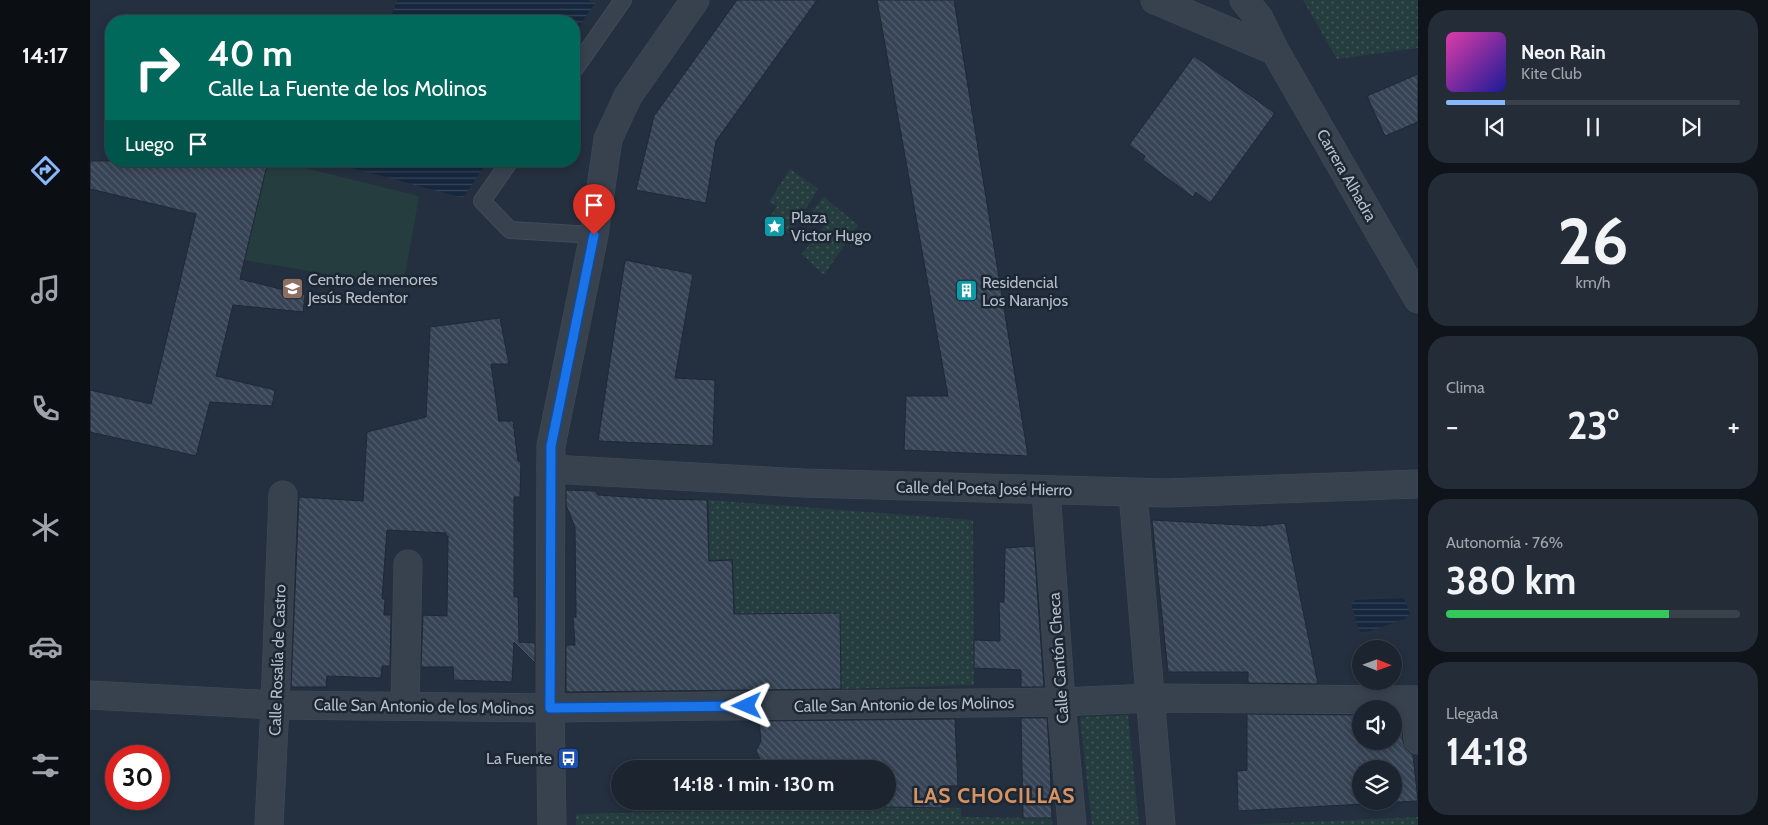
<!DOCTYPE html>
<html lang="es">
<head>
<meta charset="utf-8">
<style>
  body { margin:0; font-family:Cabin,sans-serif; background:#242c37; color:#f1f3f6; height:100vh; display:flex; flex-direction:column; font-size:19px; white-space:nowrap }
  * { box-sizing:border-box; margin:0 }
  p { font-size:16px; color:#a0a4aa }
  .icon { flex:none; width:28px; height:28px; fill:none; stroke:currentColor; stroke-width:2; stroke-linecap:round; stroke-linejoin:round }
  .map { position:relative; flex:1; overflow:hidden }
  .drawer { display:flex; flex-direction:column; gap:10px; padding:10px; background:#0f141a; width:350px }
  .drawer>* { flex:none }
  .hud { position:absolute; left:15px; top:15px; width:475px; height:152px; border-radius:20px; box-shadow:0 2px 8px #0003,0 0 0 1px #39414b; background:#00695c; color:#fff; overflow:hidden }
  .needle { width:32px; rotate:91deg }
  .fabs { position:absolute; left:1262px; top:640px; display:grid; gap:10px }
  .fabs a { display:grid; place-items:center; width:50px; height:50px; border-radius:50%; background:#1b242f; box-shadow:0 2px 8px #0003,0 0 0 1px #39414b; font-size:25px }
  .speed { position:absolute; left:15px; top:745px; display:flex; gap:10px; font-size:25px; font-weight:700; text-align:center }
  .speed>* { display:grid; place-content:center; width:65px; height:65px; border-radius:50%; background:#1b242f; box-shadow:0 2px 8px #0003,0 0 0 1px #39414b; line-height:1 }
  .speed .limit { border:8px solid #d22; background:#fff; color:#111 }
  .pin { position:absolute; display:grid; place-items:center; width:42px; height:42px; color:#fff; margin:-51px -21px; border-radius:50% 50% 50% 0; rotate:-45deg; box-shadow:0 0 5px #0007 }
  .pin .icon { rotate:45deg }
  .me { position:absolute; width:55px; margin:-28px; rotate:269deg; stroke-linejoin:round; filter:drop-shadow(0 0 4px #0008) }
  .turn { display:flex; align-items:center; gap:18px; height:105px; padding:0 20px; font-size:22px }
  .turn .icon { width:65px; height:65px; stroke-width:2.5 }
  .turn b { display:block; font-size:35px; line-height:42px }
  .then { display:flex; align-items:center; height:48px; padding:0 20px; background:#0003; gap:10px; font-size:19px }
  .big { font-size:38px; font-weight:800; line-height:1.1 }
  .drawer .card { flex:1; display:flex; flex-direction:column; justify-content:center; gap:8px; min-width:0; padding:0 18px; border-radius:20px; background:#242c37 }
  .drawer .dial { align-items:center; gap:0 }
  .dial b { font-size:65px; line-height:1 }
  .song { display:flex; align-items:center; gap:15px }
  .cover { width:60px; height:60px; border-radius:8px; background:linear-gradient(135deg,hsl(320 70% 55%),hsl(240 70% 35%)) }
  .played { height:5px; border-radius:2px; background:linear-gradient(90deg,#88b7fa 20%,#39414b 20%) }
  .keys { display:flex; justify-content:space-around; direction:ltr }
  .heat { display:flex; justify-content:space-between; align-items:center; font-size:28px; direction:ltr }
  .charge { height:8px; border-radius:4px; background:linear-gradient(90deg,#34c759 76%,#39414b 0) }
  .trip { position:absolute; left:521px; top:760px; width:285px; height:50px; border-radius:25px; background:#1b242f; box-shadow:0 2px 8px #0003,0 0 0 1px #39414b; font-weight:800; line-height:50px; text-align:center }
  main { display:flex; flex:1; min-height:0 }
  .dock { display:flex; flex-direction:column; width:90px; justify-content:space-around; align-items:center; background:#0b0e13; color:#a0a4aa }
  .dock .icon { width:35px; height:35px }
  .dock .current { color:#88b7fa }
  .dock b { font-size:22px; color:#f1f3f6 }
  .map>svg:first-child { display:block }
</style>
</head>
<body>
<main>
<nav class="dock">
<b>14:17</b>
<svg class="icon current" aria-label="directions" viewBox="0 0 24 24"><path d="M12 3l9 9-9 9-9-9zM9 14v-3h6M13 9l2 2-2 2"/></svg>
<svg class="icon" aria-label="music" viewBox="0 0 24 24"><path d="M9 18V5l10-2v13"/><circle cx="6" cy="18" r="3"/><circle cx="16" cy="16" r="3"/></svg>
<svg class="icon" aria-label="phone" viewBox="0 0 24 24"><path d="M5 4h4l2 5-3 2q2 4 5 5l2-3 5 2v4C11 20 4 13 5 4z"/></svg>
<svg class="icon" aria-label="climate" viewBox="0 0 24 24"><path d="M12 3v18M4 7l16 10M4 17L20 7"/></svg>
<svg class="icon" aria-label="car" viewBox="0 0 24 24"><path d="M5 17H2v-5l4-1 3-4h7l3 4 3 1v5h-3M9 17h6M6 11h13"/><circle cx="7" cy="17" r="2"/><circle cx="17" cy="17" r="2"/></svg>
<svg class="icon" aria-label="filters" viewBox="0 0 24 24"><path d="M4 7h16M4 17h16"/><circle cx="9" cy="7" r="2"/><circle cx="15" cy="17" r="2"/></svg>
</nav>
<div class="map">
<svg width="1328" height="825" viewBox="0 0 1328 825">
  <defs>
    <pattern id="green-dots" width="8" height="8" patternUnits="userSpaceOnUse" patternTransform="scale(1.25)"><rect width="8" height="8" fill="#263d40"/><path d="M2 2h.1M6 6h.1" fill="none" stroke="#43575a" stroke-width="1.8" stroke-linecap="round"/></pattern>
    <pattern id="water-rules" width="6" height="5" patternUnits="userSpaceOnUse" patternTransform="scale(1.25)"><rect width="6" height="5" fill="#16273d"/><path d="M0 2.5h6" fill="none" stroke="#364458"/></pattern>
    <pattern id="building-back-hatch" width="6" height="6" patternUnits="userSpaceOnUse" patternTransform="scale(1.25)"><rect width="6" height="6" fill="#364455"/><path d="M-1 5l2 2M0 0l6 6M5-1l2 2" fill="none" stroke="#515d6c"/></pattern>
  </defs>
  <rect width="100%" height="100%" fill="#24303f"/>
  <g fill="url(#green-dots)">
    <path d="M1213,0H1328V48L1247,59Z"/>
    <path d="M700,169L728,189L700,234L679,219L687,206L679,202Z"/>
    <path d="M734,197L768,225L734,275L712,254L738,221L722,211Z"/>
    <path d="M619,500L883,520L884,685L751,689L750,613L645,614L643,559L619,560Z"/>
    <path d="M1038,715L1049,825H1002L990,717Z"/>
    <path d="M798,807L871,808V817L962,818V825H486V814Z"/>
    <path d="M1328,817V825H1150Z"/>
  </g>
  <path fill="#263d40" d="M178,161H187L329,196L313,287L154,260Z"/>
  <g fill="url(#water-rules)">
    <path d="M307,0H498L505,3L484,34V21H300Z"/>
    <path d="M252,161H398L373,198L251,165Z"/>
    <path d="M1314,598L1320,613L1315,619L1280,631L1271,632L1268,629L1261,603L1266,600Z"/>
  </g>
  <g fill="url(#building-back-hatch)" stroke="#1f2936" fill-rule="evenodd">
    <path d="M647,0H727L626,141L616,203L546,190L564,116Z"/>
    <path d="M787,0H864L938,456L814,450L816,396H858Z"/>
    <path d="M1104,56L1185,113L1120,203L1106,192L1103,197L1053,160L1055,156L1039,145Z"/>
    <path d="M1328,74V122L1295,136L1277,96Z"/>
    <path d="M0,161H178L150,279L215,295L213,312L143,305L126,376L185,390L182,406L120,402L106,456L0,432V390L61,404L106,214L0,189Z"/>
    <path d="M535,260L603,274L585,378L625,380L623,446L508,441Z"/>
    <path d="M410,318L419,364H401L409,421H423L428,461L431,462L430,497H424V597H428L429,642L445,643V663L424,642L422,682L364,680L363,667H331L333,615L357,616L358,536H356V533L297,530L292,599H295L294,615H301L300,666H292L291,678L237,676L236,687H201L209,497L273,501L277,432L336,417L340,327Z"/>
    <path d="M476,490L505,491L508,495L569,499L617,500L619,561L642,560L644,614L750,613L751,689L476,692V645H485L483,617H486L485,527L476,505Z"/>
    <path d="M1062,520L1170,526L1195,523L1228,684L1158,683V672H1078Z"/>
    <path d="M944,546L954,687H931V670L884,668V640L910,641L909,602H914L915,548Z"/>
    <path d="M1157,714L1271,715V741H1304V715H1310L1313,742L1316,749L1323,755L1328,801L1148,811L1147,771L1157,770ZM1271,769H1304V801H1271Z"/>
    <path d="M931,718H957L960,760L962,818H933Z"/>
    <path d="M865,719L868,786H852V808L798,807L740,808V801H798V769H675L666,751L671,741L669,721Z"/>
  </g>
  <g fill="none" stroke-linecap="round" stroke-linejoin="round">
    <defs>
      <g id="service">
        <path d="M484,70L533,0"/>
        <path d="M420,161L392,201L420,230L504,235"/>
      </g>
      <g id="minor">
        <path d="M461,469L713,483L1077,493L1328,484"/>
        <path d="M956,491L971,702L982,825"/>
        <path d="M1043,493L1071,825"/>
        <path d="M0,695L185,705L460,708L971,702L1060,698L1328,700"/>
        <path d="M1324,700L1328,740"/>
        <path d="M315,706L318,564"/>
        <path d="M179,825L185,705L193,495"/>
        <path d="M462,825L460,708L461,446L504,235L518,139L538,96L605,0"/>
      </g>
      <g id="tertiary">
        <path d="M1065,0L1185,51"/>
        <path d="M1154,0L1169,18L1185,51L1328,299"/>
      </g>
    </defs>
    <use href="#service" stroke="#414b58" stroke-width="18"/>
    <use href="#minor" stroke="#414b58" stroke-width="29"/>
    <use href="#tertiary" stroke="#414b58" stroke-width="29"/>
    <use href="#service" stroke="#38424f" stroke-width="16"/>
    <use href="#minor" stroke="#38424f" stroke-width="28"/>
    <use href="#tertiary" stroke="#38424f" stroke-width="28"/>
  </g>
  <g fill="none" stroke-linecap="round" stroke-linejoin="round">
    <defs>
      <path id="route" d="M504,235L461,446L460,708L657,706"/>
    </defs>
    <use href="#route" stroke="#114b97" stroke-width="12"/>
    <use href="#route" stroke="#1a73e8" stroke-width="9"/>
  </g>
  <defs>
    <symbol id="sight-square" viewBox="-11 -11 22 22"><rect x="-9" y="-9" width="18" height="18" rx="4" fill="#0f9aa8" stroke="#1d2734"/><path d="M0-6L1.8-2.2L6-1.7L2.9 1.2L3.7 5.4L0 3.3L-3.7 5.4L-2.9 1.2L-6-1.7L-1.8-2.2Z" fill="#fff"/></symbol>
    <symbol id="school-square" viewBox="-11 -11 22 22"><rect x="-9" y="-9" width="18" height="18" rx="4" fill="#8d6e63" stroke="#1d2734"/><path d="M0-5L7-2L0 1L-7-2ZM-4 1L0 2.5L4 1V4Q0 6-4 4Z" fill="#fff"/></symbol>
    <symbol id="building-square" viewBox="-11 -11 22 22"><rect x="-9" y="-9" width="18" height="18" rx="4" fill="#0f9aa8" stroke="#1d2734"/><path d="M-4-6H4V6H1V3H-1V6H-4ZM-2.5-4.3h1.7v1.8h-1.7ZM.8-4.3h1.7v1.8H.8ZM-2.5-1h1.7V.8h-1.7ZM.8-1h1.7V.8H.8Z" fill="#fff"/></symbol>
    <symbol id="bus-square" viewBox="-11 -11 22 22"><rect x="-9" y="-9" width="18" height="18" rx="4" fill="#1a4fb4" stroke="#1d2734"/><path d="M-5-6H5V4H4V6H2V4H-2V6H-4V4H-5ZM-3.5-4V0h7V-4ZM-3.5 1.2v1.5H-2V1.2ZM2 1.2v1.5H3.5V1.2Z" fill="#fff"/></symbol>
  </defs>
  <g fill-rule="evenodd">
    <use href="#sight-square" x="672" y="214" width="25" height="25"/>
    <use href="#school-square" x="190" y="276" width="25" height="25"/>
    <use href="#building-square" x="864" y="278" width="25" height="25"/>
    <use href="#bus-square" x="466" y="746" width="25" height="25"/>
  </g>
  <g text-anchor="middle" stroke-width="5" stroke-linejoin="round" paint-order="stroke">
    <g font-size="16" fill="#b4bdca" stroke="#1d2734">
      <text transform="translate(1257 175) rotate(60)" y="6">Carrera Alhadra</text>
      <text transform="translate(894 488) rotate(1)" y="6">Calle del Poeta José Hierro</text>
      <text transform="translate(968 658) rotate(-94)" y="6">Calle Cantón Checa</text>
      <text transform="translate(187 660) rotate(-88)" y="6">Calle Rosalía de Castro</text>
      <text transform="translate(814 704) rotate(-1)" y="6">Calle San Antonio de los Molinos</text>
      <text transform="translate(334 706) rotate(1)" y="6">Calle San Antonio de los Molinos</text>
    </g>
    <g font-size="16" fill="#b4bdca" stroke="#1d2734" text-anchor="start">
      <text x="701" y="223">Plaza<tspan x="701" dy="18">Victor Hugo</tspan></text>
      <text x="218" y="285">Centro de menores<tspan x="218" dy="18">Jesús Redentor</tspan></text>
      <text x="892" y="288">Residencial<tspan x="892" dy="18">Los Naranjos</tspan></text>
      <text x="462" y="764" text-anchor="end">La Fuente</text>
    </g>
    <g font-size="21" font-weight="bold" letter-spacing="1" fill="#d79261" stroke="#1d2734">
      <text x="904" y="803">LAS CHOCILLAS</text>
    </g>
  </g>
</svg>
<div class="fabs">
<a><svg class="needle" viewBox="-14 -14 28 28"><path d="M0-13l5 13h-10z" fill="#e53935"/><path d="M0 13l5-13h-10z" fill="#a0a4aa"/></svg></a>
<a><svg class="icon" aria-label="sound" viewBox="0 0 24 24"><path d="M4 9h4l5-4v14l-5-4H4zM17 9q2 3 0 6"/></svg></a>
<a><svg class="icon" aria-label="layers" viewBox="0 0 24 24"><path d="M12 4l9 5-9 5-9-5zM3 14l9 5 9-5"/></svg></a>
</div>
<div class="speed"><div class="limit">30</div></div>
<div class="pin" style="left:504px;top:235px;background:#d93025"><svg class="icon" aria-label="arrive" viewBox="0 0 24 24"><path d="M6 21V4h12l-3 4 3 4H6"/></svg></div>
<svg class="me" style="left:657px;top:706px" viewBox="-20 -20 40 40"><path d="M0-17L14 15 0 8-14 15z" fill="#1a73e8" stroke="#fff" stroke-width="4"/></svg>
<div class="trip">14:18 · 1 min · 130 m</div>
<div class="hud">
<div class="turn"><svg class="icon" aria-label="right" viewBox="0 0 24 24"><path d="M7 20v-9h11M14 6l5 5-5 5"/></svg><div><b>40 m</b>Calle La Fuente de los Molinos</div></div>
<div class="then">Luego<svg class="icon" aria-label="arrive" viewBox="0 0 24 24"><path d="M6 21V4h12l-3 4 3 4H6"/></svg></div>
</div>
</div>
<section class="drawer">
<div class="card">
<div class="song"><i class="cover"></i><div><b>Neon Rain</b><p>Kite Club</p></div></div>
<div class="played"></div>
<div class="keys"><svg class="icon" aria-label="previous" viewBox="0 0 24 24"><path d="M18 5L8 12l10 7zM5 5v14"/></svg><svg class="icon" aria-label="pause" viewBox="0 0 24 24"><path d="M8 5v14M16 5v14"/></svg><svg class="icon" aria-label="next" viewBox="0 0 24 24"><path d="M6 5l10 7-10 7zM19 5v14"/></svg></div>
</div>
<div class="card dial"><b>26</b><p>km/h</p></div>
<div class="card"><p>Clima</p>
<div class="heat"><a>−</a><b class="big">23°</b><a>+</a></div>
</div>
<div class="card"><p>Autonomía · 76%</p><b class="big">380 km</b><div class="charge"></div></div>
<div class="card"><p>Llegada</p><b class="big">14:18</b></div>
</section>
</main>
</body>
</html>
